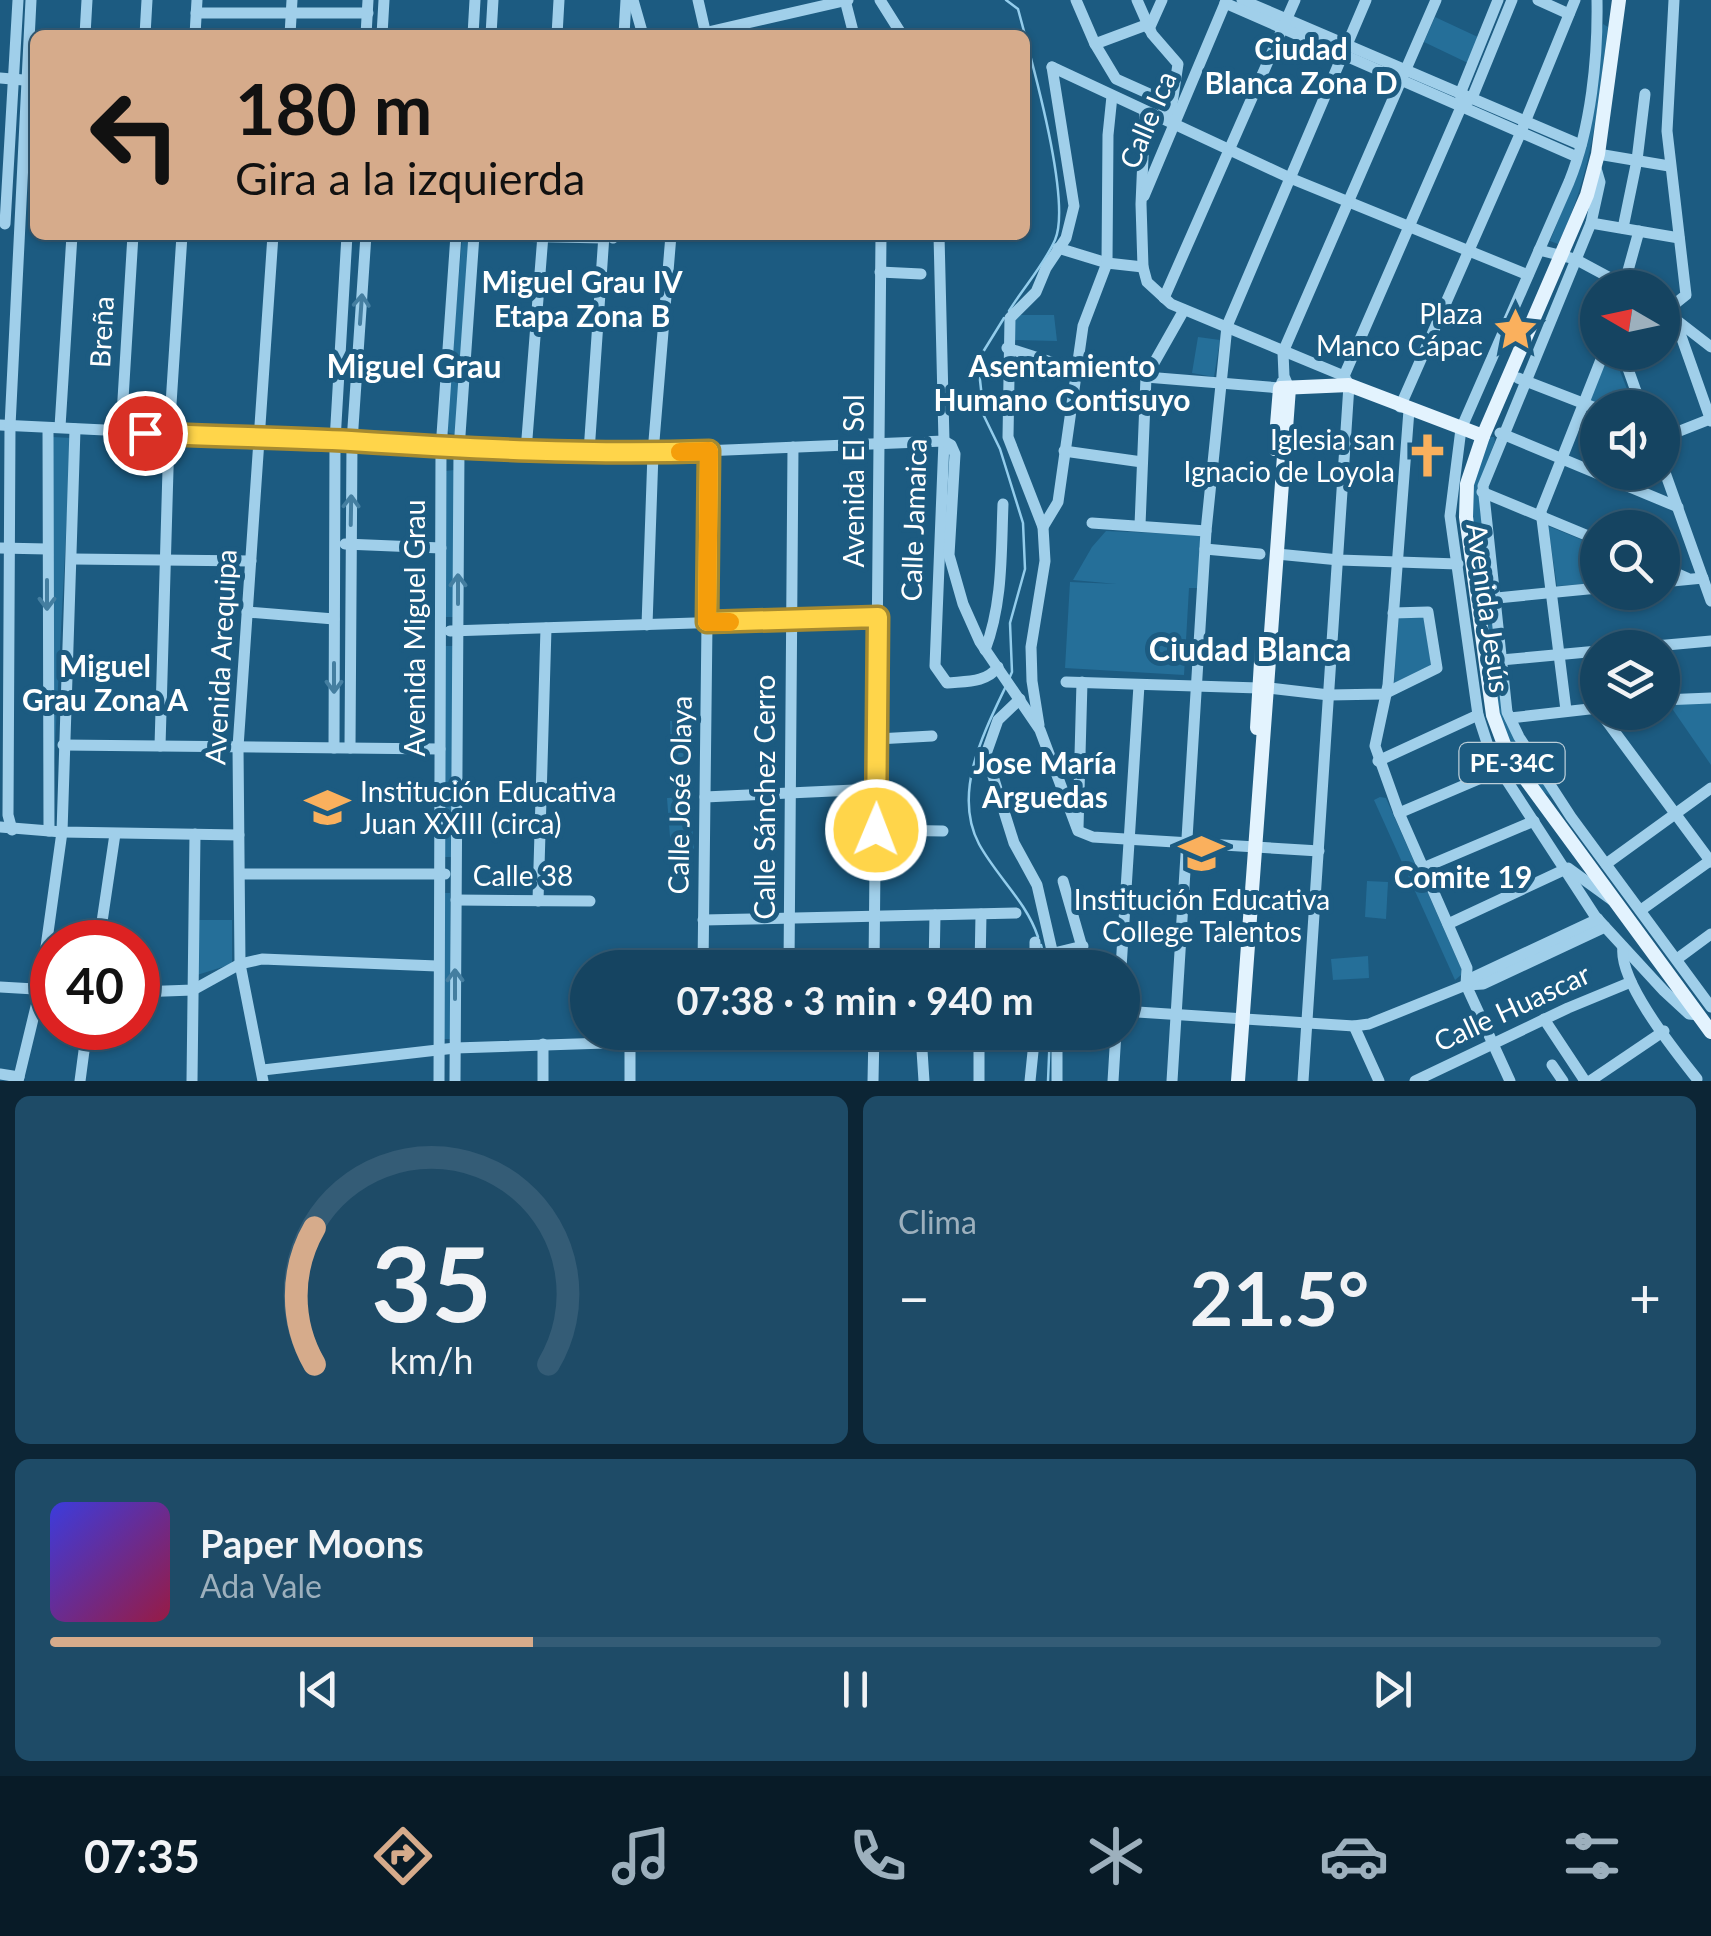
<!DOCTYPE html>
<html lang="es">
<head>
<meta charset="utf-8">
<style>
  body { margin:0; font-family:Lato,sans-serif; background:#1e4b67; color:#f1f3f6; height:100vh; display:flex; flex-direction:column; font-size:38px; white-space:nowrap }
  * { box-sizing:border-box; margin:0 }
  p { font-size:32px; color:#9db0bd }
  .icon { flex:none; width:55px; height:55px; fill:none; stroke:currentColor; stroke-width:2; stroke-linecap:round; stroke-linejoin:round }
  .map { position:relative; height:1081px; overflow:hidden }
  .panel { display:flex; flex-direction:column; gap:15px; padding:15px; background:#0c2535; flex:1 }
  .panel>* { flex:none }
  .top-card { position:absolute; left:30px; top:30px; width:1000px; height:210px; border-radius:15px; box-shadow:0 2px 8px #0004,0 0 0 2px #345c76; background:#d6ab8b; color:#111; overflow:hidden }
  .needle { width:65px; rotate:279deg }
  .controls { position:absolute; left:1580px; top:270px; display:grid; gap:20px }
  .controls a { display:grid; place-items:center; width:100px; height:100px; border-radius:50%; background:#154461; box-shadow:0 2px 8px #0004,0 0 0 2px #345c76; font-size:50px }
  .speed { position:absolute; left:30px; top:920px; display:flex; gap:20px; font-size:50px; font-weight:700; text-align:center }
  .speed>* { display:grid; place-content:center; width:130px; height:130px; border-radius:50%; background:#154461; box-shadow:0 2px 8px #0004,0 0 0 2px #345c76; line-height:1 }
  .speed .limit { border:15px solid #d22; background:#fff; color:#111 }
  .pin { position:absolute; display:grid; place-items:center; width:85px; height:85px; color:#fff; margin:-42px; border:5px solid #fff; border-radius:50%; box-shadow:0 2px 10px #0007 }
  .me { position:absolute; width:110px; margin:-55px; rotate:1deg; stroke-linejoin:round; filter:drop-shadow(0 0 8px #0008) }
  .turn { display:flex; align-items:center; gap:35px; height:210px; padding:0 40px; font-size:45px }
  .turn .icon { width:130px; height:130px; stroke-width:2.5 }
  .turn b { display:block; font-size:70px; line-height:85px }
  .big { font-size:75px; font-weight:700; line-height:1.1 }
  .panel .widget { flex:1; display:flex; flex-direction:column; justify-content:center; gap:15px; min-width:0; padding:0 35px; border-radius:15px; background:#1e4b67 }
  .panel .dial { align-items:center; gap:0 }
  .dial svg { height:260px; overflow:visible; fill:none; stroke:#345c76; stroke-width:7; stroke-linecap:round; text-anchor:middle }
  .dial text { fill:#f1f3f6; stroke:none }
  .song { display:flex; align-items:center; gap:30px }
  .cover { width:120px; height:120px; border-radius:15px; background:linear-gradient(135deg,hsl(240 70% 55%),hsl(340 70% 35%)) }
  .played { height:10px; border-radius:5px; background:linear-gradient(90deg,#d6ab8b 30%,#345c76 30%) }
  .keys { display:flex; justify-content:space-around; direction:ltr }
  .heat { display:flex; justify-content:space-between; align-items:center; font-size:55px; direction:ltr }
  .panel .tiles { flex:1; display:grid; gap:15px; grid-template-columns:1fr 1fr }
  .widget:last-child { grid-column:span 2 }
  .trip { position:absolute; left:570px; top:950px; width:570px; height:100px; border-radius:50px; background:#154461; box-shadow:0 2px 8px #0004,0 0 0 2px #345c76; font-weight:700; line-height:100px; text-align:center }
  .tab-bar { display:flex; height:160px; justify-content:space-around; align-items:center; background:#081b27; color:#9db0bd }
  .tab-bar .icon { width:70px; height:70px }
  .tab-bar .current { color:#d6ab8b }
  .tab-bar b { font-size:45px; color:#f1f3f6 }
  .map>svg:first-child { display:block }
</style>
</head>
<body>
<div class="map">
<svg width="1711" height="1081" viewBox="0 0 1711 1081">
  <rect width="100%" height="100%" fill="#1c5b81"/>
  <g fill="#256f99">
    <path d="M1435,17L1480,38L1470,64L1424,42Z"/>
    <path d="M1603,24L1608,27C1598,104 1593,173 1558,244L1550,241L1584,156Z"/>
    <path d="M462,239L470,243L458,429L454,434L449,433L446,427Z"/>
    <path d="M1015,315H1054L1057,341L1012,340Z"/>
    <path d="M1198,337L1220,340L1214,377L1192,373Z"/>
    <path d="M1608,353H1613L1634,407H1604L1589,401Z"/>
    <path d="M53,437L71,438L51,821Z"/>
    <path d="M1489,437H1494L1495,441L1478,486L1488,592L1485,594L1482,592L1471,525L1474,474Z"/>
    <path d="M454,470L455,617H445V471Z"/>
    <path d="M1548,526L1597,546V583L1557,586Z"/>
    <path d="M1106,531L1203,535L1198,588H1189L1184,675L1065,668L1070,582L1117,584L1073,580L1092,547Z"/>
    <path d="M1485,603H1490L1504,700L1556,799L1533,786L1502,727L1483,607Z"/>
    <path d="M1424,617L1431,665L1394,683L1398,618Z"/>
    <path d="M444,646H454L452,857H443Z"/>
    <path d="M1711,703V765L1669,704Z"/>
    <path d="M690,720L691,757H671L670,721Z"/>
    <path d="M690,797L694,849L671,850L667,798Z"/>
    <path d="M1380,797L1386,798L1461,968V975L1455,980L1374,800Z"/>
    <path d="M1367,881L1388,882L1386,919L1365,917Z"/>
    <path d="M441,893H450L451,1039H442Z"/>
    <path d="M198,920H232V964L197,975Z"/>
    <path d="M1368,956L1369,978L1333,980L1331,959Z"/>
  </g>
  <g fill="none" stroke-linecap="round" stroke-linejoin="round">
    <g stroke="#93cdec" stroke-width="2.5">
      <path d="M1006,0L1018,9L1025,35"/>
      <path d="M1009,311C1023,288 1044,265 1055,240C1071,204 1036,77 1025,36"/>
      <path d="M1004,318L983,352L980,380L984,416L1000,449L1023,523L1025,569L1010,623L1012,672L1009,679"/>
      <path d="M1006,686C984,732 952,793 979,844C997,877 1026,901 1038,937"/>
      <path d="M1041,945L1047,968"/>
      <path d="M1048,1081L1050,1032"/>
    </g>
    <g stroke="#a0cfea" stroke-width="11">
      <path d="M633,0L643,35"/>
      <path d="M698,0L706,35"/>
      <path d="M845,0L854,35"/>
      <path d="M880,0L902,35"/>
      <path d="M1076,0L1095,44L1116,79L1154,96L1169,113"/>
      <path d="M1137,0L1152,34L1178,64L1170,117"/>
      <path d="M1242,0L1581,145"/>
      <path d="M1538,0L1569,14"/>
      <path d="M1597,0C1598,58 1591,128 1569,182L1461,429L1450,516L1478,715L1490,752L1500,770L1595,916L1664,991L1689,1014L1699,1015"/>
      <path d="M1225,3L1577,157"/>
      <path d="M196,13H368"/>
      <path d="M1149,29L1162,0"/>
      <path d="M85,35L87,0"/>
      <path d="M145,35L147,0"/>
      <path d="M195,35L197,0"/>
      <path d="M290,35L292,0"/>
      <path d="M366,35L368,0"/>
      <path d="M382,35L384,0"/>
      <path d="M473,35L475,0"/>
      <path d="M491,35L493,0"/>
      <path d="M557,35L559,0"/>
      <path d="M624,35L626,0"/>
      <path d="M695,35L848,0"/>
      <path d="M1095,44L1146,25"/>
      <path d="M1052,67L1290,178L1528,275"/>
      <path d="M0,78L35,81"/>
      <path d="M1462,101L1460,94L1498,0"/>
      <path d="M1145,111L1141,204L1143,267L1147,282L1171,304L1344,376L1349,385L1303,1081"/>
      <path d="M1598,154L1669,166"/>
      <path d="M1595,165L1600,182L1591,223L1483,486L1507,712L1519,737L1571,817L1711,1007"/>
      <path d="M1144,196L1226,1"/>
      <path d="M1591,223L1679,238"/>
      <path d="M5,224L18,0"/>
      <path d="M1623,228L1637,160L1645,94"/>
      <path d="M467,235L604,238"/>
      <path d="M939,235L944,441L935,666L947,683C966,681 986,683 998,667"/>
      <path d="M613,238L614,235"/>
      <path d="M1058,248L1107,263L1143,267"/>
      <path d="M1539,250L1575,259L1629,288"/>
      <path d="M880,272L921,274"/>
      <path d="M1624,285L1639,231"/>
      <path d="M1164,298L1295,0"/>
      <path d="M1666,311L1686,295L1667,131L1674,0"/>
      <path d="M1675,319L1711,421"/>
      <path d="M1675,319L1711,347"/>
      <path d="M1007,348L1076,370"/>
      <path d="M1622,352L1642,408"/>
      <path d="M1344,376L1462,105L1472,98L1512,0"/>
      <path d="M1146,377L1280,388L1282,382"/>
      <path d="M1518,378L1598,409"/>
      <path d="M1289,388L1284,376L1283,352L1436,0"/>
      <path d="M1400,407L1521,132L1575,0"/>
      <path d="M1409,410L1388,685L1375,746L1399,813L1467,968L1466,985L1510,1081"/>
      <path d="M0,425L352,442L441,449L653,453L944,441L951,445L955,454L949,555L963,604L980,642L1040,730L1078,831L1093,837L1319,851"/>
      <path d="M60,427L72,235"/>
      <path d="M48,428L49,831"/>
      <path d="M121,432L133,235"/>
      <path d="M1500,433L1678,507"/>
      <path d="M1662,438L1710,419"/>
      <path d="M526,451L543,235"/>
      <path d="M1064,451L1142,462"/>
      <path d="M589,452L604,235"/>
      <path d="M1662,464L1711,601"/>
      <path d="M1482,492L1598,540"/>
      <path d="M1092,523L1206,531"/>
      <path d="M1140,525L1146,377L1184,310"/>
      <path d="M1043,527L1058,502L1083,326L1107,263L1108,135L1112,96"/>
      <path d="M345,544L441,548"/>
      <path d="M0,548L47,549"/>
      <path d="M1205,549L1260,554"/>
      <path d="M1277,554L1339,560L1458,564"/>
      <path d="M73,559L251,561"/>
      <path d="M1662,567L1687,578"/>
      <path d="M1662,582L1703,578"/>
      <path d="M1487,599L1598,588"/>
      <path d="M247,612L334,619"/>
      <path d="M647,625L653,453L671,235"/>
      <path d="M450,631L878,617"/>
      <path d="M1633,648L1711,641"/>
      <path d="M985,650C1003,603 1001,553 1003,504"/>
      <path d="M1501,660L1598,651"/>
      <path d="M1066,682L1259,688"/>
      <path d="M1269,688L1329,695L1384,694L1437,668L1428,612L1393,613"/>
      <path d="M1020,699L998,720L986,754L1014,843L1037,885L1056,968"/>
      <path d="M1662,700L1711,698"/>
      <path d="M1566,710L1541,511L1604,352"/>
      <path d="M1600,712L1711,862"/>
      <path d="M1510,718L1598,708"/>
      <path d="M1039,725L1032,681L1031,647L1045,561L1043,527L1008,437L1010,318L1036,292L1046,268L1066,238L1074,206L1052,67"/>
      <path d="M877,739L932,736"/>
      <path d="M63,745L440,749"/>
      <path d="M160,746L169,435L182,235"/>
      <path d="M334,748L335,441L347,235"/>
      <path d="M350,748L352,442L366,235"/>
      <path d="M1378,761L1478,715"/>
      <path d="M705,797L876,789"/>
      <path d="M1399,813L1500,770"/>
      <path d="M0,827L62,832L239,835"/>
      <path d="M1078,828L1082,682"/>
      <path d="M12,830L8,815L10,426L31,0"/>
      <path d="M876,830L943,831"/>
      <path d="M1606,864L1711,788"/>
      <path d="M1423,868L1534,821"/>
      <path d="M240,874H445"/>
      <path d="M1063,881L1088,968"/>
      <path d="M456,900L590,901"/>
      <path d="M538,901L546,628"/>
      <path d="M1641,910L1711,860"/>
      <path d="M703,920L1016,913"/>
      <path d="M1448,924L1568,868L1612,900"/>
      <path d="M99,942L115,834"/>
      <path d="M1035,942V968"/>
      <path d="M1623,947C1618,981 1675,1051 1697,1079"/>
      <path d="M1054,953L1083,946"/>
      <path d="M1677,959L1711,934"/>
      <path d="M703,968L709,451"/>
      <path d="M789,968L793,447"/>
      <path d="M874,968L881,235"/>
      <path d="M934,968L935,915"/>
      <path d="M980,968L981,914"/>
      <path d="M1121,968L1139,685"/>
      <path d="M1466,985L1483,984L1605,927"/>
      <path d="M0,987L52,990"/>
      <path d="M138,992L193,990L240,964L262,959L437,966"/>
      <path d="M1122,1011L1354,1026L1369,1024L1466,985L1474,977L1598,919"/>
      <path d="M1544,1019L1585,1081"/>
      <path d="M1354,1026L1379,1081"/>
      <path d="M979,1032V1081"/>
      <path d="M1057,1032V1081"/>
      <path d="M921,1035L924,1081"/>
      <path d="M979,1037L1035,1040"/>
      <path d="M1552,1065L1563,1081"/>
      <path d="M263,1070L455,1048L934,1032"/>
      <path d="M0,1074L19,1077"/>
      <path d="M18,1081L40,990L62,832L75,429"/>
      <path d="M80,1081L87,1028"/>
      <path d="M192,1081L195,834"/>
      <path d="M263,1081L240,964L238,747L273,235"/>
      <path d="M439,1081L441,449L456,235"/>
      <path d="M455,1081L459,449L474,235"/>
      <path d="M543,1081V1044"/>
      <path d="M630,1081V1042"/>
      <path d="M873,1081L874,1032"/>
      <path d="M1030,1081L1035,1032"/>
      <path d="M1113,1081L1116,1032"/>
      <path d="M1172,1081L1206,531L1227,326L1366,0"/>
      <path d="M1415,1081L1568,1008L1631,982"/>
      <path d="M1590,1081L1664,1031"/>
    </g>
    <g stroke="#e3f3fe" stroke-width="14">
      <path d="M1619,0L1598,154L1587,195L1483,436L1467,484L1466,517L1489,686L1493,715L1508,755L1711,1032"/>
      <path d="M1275,449L1280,388L1349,385L1483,436"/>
      <path d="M1257,728L1262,645"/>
      <path d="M1238,1081L1289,388"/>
    </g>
  </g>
  <defs><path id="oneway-shaft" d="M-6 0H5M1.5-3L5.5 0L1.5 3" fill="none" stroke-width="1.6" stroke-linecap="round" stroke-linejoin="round" transform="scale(2.5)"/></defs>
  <g stroke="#447ea0">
    <use href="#oneway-shaft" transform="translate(361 309) rotate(-86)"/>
    <use href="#oneway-shaft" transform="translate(351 510) rotate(-89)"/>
    <use href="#oneway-shaft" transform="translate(458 589) rotate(-90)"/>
    <use href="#oneway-shaft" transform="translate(47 595) rotate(90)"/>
    <use href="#oneway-shaft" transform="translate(334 678) rotate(90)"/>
    <use href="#oneway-shaft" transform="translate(455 984) rotate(-90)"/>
  </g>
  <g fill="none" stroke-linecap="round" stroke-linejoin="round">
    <defs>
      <path id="route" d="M145,433C214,437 282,437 351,441C470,449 589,455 709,451L707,622L878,617L876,830"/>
    </defs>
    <use href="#route" stroke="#a68a30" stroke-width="25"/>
    <use href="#route" stroke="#ffd54a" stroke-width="18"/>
    <path stroke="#f59e0b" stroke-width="18" d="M680,452L709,451L707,622H730"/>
  </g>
  <defs>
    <symbol id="sight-bare" viewBox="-9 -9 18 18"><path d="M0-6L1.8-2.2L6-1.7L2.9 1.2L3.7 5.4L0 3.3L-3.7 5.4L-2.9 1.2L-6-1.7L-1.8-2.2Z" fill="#fab05d" stroke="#1c5b81" stroke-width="2.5" paint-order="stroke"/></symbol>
    <symbol id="church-bare" viewBox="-9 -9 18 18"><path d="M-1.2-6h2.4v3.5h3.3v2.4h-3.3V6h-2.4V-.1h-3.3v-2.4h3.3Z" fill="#fab05d" stroke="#1c5b81" stroke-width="2.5" paint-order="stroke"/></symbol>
    <symbol id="school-bare" viewBox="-9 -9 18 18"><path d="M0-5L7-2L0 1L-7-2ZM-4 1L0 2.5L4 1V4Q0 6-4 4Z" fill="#fab05d" stroke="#1c5b81" stroke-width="2.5" paint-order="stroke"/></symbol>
  </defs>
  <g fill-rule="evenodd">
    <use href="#sight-bare" x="1484" y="298" width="63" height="63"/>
    <use href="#church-bare" x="1396" y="424" width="63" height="63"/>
    <use href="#school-bare" x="296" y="776" width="63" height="63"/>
    <use href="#school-bare" x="1170" y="822" width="63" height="63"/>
  </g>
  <g text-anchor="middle" stroke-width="10" stroke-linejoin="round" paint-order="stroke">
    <rect fill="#1c5b81" stroke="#bbced9" stroke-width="2.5" x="1459.5" y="743" width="105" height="40" rx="8"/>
    <g font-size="25" font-weight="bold" fill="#fff">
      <text x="1512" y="772">PE-34C</text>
    </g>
    <g font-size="28" fill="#fff" stroke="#1c5b81">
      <text transform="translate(1148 120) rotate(-67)" y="10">Calle Ica</text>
      <text transform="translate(102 332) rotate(-87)" y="10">Breña</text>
      <text transform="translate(854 481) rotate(-90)" y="10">Avenida El Sol</text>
      <text transform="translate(914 520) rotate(-88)" y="10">Calle Jamaica</text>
      <text transform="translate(1488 608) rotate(82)" y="10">Avenida Jesús</text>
      <text transform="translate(415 628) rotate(-90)" y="10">Avenida Miguel Grau</text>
      <text transform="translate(221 657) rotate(-87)" y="10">Avenida Arequipa</text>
      <text transform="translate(680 795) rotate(-89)" y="10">Calle José Olaya</text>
      <text transform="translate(765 797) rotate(-90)" y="10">Calle Sánchez Cerro</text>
      <text x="523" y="886">Calle 38</text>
      <text transform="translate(1512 1008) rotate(-25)" y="10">Calle Huascar</text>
    </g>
    <g font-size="28" fill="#fff" stroke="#1c5b81" text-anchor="end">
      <text x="1483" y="324">Plaza<tspan x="1483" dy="32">Manco Cápac</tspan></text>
      <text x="1395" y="450">Iglesia san<tspan x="1395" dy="32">Ignacio de Loyola</tspan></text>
      <text x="360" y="802" text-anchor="start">Institución Educativa<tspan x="360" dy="32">Juan XXIII (circa)</tspan></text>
      <text x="1202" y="910" text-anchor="middle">Institución Educativa<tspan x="1202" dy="32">College Talentos</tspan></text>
    </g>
    <g font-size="30" font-weight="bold" fill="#fff" stroke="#1c5b81">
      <text x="1301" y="60">Ciudad<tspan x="1301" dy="34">Blanca Zona D</tspan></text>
      <text x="582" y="293">Miguel Grau IV<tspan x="582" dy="34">Etapa Zona B</tspan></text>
      <text x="1062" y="377">Asentamiento<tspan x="1062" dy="34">Humano Contisuyo</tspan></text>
      <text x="105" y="677">Miguel<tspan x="105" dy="34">Grau Zona A</tspan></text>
      <text x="1045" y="774">Jose María<tspan x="1045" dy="34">Arguedas</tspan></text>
      <text x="1463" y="888">Comite 19</text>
    </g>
    <g font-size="32" font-weight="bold" fill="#fff" stroke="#1c5b81">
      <text x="414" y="378">Miguel Grau</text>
      <text x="1250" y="661">Ciudad Blanca</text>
    </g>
  </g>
</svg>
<div class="controls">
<a><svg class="needle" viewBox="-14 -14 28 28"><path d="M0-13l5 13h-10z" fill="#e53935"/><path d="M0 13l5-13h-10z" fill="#9db0bd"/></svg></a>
<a><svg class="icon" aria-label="sound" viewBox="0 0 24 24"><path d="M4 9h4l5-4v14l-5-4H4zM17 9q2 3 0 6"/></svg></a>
<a><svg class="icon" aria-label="search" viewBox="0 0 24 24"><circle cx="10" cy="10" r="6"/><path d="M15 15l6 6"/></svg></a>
<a><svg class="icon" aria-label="layers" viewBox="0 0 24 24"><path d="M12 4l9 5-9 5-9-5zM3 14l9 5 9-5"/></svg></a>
</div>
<div class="speed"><div class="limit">40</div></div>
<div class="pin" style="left:145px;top:433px;background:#d93025"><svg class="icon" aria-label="arrive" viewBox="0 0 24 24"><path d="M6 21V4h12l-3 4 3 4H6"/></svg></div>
<svg class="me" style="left:876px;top:830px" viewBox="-20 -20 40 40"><circle r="17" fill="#ffd54a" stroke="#fff" stroke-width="3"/><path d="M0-11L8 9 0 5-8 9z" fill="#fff"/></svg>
<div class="trip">07:38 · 3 min · 940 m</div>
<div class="top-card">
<div class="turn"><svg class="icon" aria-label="left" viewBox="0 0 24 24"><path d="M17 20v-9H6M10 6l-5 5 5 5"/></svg><div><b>180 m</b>Gira a la izquierda</div></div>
</div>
</div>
<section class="panel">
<div class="tiles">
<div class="widget dial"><svg viewBox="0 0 100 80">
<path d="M14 69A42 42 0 1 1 86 69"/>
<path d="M14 69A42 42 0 0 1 14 27" stroke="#d6ab8b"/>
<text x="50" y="56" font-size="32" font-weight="700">35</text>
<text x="50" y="72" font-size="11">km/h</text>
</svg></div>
<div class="widget"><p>Clima</p>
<div class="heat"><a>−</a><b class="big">21.5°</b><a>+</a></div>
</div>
<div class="widget">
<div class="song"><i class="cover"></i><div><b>Paper Moons</b><p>Ada Vale</p></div></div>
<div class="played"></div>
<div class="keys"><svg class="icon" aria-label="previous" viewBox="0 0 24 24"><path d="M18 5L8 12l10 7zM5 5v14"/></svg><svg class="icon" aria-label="pause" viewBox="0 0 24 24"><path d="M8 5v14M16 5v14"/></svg><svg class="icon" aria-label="next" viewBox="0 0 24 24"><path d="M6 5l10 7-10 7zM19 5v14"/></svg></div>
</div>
</div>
</section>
<nav class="tab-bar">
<b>07:35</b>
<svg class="icon current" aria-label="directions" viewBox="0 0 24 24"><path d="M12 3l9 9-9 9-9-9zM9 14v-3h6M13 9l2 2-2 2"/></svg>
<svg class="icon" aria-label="music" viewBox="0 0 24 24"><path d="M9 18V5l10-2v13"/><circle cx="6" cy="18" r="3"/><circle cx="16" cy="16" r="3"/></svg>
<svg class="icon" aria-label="phone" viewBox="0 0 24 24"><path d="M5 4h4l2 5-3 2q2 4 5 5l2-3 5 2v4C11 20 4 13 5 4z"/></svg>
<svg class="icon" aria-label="climate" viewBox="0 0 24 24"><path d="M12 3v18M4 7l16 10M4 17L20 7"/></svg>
<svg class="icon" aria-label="car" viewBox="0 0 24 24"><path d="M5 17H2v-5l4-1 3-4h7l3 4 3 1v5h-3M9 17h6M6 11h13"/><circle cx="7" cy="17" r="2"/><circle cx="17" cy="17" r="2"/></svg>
<svg class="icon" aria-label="filters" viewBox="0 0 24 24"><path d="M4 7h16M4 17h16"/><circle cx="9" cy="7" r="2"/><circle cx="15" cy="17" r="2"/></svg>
</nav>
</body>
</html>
